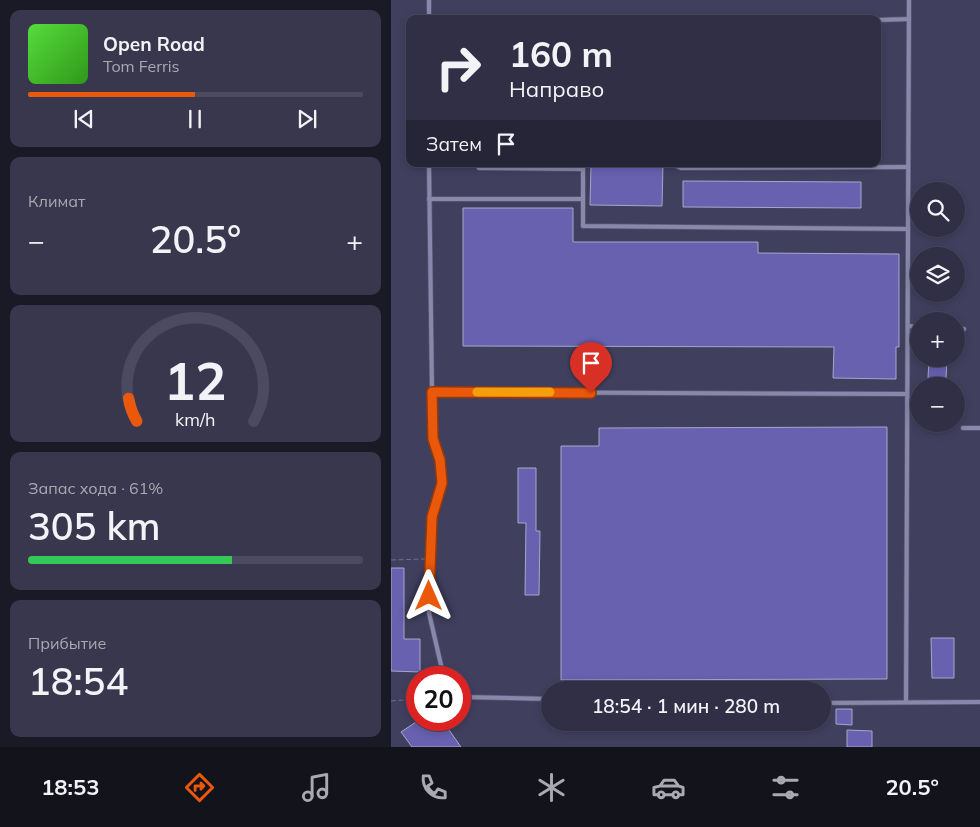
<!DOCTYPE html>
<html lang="ru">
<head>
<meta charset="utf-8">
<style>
  body { margin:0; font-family:Mulish,sans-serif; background:#38374d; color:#f1f3f6; height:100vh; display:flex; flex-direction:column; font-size:19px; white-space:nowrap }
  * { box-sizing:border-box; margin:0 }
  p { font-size:16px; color:#a8a9b3 }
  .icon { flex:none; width:28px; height:28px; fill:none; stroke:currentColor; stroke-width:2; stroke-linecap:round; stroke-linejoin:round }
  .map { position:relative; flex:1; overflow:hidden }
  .drawer { display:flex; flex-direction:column; gap:10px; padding:10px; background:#1a1a26; width:391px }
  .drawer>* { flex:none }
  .top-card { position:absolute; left:15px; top:15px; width:475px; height:152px; border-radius:10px; box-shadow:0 2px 8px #0003,0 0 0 1px #4b4a5f; background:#302f46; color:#f1f3f6; overflow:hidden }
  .fabs { position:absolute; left:519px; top:182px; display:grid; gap:10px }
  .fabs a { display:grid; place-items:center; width:55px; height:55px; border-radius:50%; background:#302f46; box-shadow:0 2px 8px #0003,0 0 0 1px #4b4a5f; font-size:25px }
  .speed { position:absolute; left:15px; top:666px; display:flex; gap:10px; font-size:25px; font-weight:700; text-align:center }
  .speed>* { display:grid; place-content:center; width:65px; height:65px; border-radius:50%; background:#302f46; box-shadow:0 2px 8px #0003,0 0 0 1px #4b4a5f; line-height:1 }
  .speed .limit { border:8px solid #d22; background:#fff; color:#111 }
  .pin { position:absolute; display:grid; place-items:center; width:42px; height:42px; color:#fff; margin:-51px -21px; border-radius:50% 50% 50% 0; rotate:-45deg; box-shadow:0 0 5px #0007 }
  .pin .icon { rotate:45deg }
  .me { position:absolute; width:55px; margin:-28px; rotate:0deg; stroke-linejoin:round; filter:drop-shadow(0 0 4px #0008) }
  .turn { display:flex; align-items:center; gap:18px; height:105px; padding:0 20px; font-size:22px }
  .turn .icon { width:65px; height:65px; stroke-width:2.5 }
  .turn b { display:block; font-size:35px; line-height:42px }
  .then { display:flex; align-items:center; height:48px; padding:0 20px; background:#0003; gap:10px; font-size:19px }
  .big { font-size:38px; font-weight:600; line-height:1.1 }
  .drawer .tile { flex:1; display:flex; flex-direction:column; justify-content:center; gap:8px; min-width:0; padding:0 18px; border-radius:10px; background:#38374d }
  .drawer .dial { align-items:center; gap:0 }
  .dial svg { height:130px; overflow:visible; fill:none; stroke:#4b4a5f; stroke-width:7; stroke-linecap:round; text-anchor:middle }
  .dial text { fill:#f1f3f6; stroke:none }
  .song { display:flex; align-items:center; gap:15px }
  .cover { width:60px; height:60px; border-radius:8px; background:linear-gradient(135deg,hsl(110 70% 55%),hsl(110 70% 35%)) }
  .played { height:5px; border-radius:2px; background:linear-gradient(90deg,#ea580c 50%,#4b4a5f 50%) }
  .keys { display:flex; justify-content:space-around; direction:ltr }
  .heat { display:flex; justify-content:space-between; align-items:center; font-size:28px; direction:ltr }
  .charge { height:8px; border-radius:4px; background:linear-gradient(90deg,#34c759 61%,#4b4a5f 0) }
  .trip { position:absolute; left:150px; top:681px; width:290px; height:50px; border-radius:25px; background:#302f46; box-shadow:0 2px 8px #0003,0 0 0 1px #4b4a5f; font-weight:600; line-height:50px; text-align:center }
  .menu { display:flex; height:80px; justify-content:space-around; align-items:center; background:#13131c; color:#a8a9b3 }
  .menu .icon { width:35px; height:35px }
  .menu .current { color:#ea580c }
  .menu b { font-size:22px; color:#f1f3f6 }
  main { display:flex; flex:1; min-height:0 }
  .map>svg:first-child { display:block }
</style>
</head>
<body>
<main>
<section class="drawer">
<div class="tile">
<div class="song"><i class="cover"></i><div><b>Open Road</b><p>Tom Ferris</p></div></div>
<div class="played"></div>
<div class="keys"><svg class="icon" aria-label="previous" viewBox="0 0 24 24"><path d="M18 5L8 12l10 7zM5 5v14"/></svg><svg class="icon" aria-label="pause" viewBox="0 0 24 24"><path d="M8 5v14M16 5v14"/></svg><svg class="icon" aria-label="next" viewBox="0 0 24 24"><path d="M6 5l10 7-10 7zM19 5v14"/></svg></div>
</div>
<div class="tile"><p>Климат</p>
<div class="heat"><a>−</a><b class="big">20.5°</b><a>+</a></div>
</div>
<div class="tile dial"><svg viewBox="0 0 100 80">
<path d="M14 69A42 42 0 1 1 86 69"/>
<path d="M14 69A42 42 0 0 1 9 55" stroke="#ea580c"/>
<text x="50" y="56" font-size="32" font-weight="700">12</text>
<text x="50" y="72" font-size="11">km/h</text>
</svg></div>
<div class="tile"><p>Запас хода · 61%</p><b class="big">305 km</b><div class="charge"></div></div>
<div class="tile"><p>Прибытие</p><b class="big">18:54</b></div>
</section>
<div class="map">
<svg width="589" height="747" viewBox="0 0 589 747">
  <rect width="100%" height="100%" fill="#403f5e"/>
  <g fill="#6761b0" stroke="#a7a7cc">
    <path d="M200,164H272L271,206L199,205Z"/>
    <path d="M292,181L470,182V208L292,207Z"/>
    <path d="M72,208H182V242H367V253L508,254V347H505V379L442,378L443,347L72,346Z"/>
    <path d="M538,359H556L555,379L537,378Z"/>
    <path d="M496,427V679L170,680V446H208V428Z"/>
    <path d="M127,468H145V531H149L148,595H134L135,523H127Z"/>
    <path d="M0,568H13V639H29V672L0,671Z"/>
    <path d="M540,638H563V678H541Z"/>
    <path d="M445,709H461V725L445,724Z"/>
    <path d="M28,720H51L70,747H21L10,732Z"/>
    <path d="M456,730L481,731V747H456Z"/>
  </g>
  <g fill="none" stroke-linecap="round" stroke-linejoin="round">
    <defs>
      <g id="lane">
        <path d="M38,0V19"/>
        <path d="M80,19H122"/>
        <path d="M486,20L518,19"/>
        <path d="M38,164L41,392"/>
        <path d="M86,164L88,168L192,169"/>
        <path d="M192,164V199"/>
        <path d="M281,164L290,168L517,167"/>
        <path d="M38,199H192V226L517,229"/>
        <path d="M517,326L528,327"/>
        <path d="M565,329H573"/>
        <path d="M572,428H589"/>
        <path d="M53,678L38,613L41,517L51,483L49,460L42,439L41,392L516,394"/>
        <path d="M69,697L159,699"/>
        <path d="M515,702L518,0"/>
        <path d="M431,703L589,702"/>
      </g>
    </defs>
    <use href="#lane" stroke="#5b5a74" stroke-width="5.5"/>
    <g stroke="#6f6e8a" stroke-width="1" stroke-dasharray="5 2.5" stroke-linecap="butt">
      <path d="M0,560L34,559"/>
      <path d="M0,701L26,699"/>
    </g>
    <use href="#lane" stroke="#8988ac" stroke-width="4"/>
  </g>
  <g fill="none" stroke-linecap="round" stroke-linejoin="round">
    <defs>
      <path id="route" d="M38,596L41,517L51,483L49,460L42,439L41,392L200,393"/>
    </defs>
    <use href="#route" stroke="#983908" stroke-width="12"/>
    <use href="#route" stroke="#ea580c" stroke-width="9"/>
    <path stroke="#f59e0b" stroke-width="9" d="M86,392H159"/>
  </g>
</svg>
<div class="fabs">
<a><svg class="icon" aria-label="search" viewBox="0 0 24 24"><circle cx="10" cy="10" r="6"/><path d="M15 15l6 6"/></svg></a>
<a><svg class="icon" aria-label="layers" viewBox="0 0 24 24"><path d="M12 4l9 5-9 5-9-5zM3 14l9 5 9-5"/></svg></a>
<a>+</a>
<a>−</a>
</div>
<div class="speed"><div class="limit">20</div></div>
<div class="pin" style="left:200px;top:393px;background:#d93025"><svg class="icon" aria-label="arrive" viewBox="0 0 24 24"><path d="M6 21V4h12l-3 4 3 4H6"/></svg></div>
<svg class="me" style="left:38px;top:596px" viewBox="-20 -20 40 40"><path d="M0-17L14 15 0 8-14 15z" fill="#ea580c" stroke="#fff" stroke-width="4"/></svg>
<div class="trip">18:54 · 1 мин · 280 m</div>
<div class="top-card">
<div class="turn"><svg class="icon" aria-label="right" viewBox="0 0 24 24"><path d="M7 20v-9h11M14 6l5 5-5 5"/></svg><div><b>160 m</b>Направо</div></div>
<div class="then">Затем<svg class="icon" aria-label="arrive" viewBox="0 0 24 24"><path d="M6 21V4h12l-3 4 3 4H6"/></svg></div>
</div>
</div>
</main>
<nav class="menu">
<b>18:53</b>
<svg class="icon current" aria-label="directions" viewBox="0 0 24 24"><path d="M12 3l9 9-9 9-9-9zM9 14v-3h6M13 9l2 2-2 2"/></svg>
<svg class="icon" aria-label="music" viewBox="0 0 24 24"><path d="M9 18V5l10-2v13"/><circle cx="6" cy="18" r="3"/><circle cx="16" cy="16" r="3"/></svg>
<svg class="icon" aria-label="phone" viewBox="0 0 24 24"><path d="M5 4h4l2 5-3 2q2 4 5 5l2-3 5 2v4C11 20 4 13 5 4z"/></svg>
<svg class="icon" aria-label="climate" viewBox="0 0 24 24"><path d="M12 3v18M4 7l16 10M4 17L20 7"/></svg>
<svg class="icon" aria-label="car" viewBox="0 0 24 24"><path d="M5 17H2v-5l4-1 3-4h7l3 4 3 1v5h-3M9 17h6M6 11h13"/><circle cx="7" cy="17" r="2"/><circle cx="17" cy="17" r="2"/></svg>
<svg class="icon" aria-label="filters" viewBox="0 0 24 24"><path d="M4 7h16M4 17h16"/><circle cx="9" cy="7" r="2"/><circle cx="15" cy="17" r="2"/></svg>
<b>20.5°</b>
</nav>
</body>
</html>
